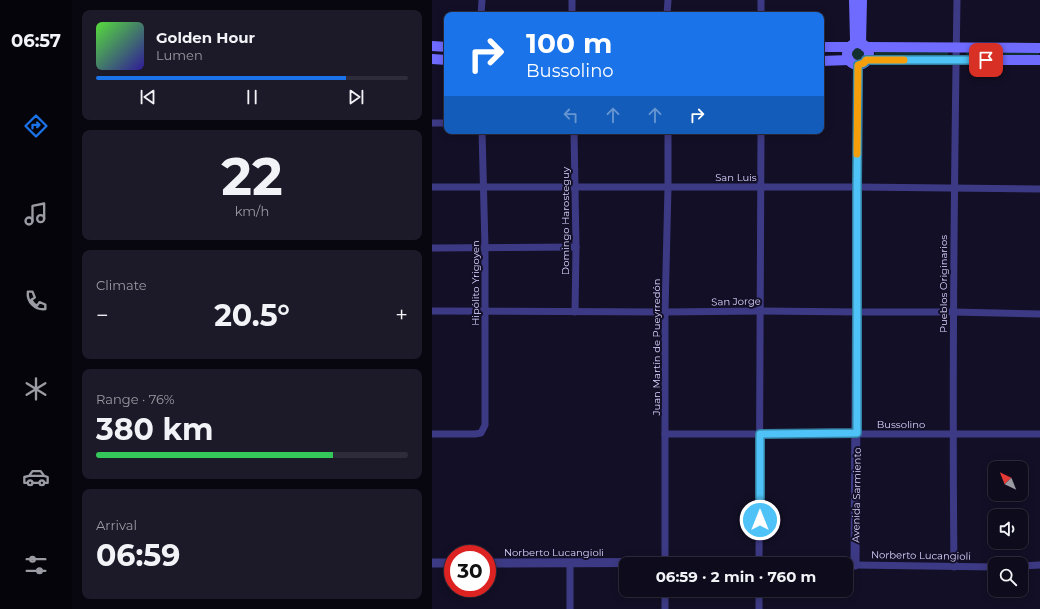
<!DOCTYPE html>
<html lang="en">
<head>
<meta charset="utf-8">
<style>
  body { margin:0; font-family:Montserrat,sans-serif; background:#1c1929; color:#f1f3f6; height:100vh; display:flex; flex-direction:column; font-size:15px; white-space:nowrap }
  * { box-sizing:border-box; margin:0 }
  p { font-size:13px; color:#9b9ba3 }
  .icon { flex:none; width:22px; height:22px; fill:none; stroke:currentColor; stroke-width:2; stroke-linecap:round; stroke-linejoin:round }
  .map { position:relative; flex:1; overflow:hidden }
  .drawer { display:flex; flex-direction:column; gap:10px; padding:10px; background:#08060f; width:360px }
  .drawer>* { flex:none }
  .guide { position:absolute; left:12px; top:12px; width:380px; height:122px; border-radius:8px; box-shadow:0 2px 10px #0003,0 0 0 1px #2e2b3b; background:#1a73e8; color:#fff; overflow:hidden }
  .needle { width:26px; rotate:317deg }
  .tools { position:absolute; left:556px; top:461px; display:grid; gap:8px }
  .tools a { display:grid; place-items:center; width:40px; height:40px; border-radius:8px; background:#0e0b1c; box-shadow:0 2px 10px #0003,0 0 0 1px #2e2b3b; font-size:20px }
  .speed { position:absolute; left:12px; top:545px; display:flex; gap:8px; font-size:20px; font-weight:700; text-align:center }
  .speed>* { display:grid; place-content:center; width:52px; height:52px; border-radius:50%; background:#0e0b1c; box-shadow:0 2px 10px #0003,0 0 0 1px #2e2b3b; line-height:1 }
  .speed .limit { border:6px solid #d22; background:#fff; color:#111 }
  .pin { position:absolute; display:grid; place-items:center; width:34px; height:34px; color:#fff; margin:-17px; border-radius:8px; box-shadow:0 2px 6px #0006 }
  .me { position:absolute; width:44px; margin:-22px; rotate:0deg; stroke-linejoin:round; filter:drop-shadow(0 0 3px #0008) }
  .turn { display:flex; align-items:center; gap:14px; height:84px; padding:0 16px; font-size:18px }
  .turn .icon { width:52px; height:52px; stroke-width:2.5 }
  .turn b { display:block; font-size:28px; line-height:34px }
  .lanes { display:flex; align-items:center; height:38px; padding:0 16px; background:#0003; justify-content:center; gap:20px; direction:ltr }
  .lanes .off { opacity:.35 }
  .big { font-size:30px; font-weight:700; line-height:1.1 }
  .drawer .card { flex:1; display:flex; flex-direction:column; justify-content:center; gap:6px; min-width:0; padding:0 14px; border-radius:8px; background:#1c1929 }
  .drawer .dial { align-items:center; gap:0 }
  .dial b { font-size:52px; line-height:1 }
  .song { display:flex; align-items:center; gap:12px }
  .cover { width:48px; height:48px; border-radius:6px; background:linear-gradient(135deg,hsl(110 70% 55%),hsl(250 70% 35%)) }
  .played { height:4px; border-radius:2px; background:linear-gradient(90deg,#1a73e8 80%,#2e2b3b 80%) }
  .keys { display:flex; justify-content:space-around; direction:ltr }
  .heat { display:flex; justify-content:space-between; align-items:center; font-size:22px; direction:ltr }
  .charge { height:6px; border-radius:3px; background:linear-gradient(90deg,#34c759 76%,#2e2b3b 0) }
  .trip { position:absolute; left:187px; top:557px; width:234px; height:40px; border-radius:8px; background:#0e0b1c; box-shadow:0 2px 10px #0003,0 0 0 1px #2e2b3b; font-weight:700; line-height:40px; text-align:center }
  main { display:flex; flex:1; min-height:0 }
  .tab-bar { display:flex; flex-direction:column; width:72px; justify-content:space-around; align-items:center; background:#06040b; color:#9b9ba3 }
  .tab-bar .icon { width:28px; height:28px }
  .tab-bar .on { color:#1a73e8 }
  .tab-bar b { font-size:18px; color:#f1f3f6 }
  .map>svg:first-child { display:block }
</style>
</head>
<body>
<main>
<nav class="tab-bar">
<b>06:57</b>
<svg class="icon on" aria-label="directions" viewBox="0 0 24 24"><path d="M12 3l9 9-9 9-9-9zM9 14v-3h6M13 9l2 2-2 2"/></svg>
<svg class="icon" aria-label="music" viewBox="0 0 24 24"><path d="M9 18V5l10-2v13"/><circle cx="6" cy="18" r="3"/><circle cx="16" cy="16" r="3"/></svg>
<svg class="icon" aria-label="phone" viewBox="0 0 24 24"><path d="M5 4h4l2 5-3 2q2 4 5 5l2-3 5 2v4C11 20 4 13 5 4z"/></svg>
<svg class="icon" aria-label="climate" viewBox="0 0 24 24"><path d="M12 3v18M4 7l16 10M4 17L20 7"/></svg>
<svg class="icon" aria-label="car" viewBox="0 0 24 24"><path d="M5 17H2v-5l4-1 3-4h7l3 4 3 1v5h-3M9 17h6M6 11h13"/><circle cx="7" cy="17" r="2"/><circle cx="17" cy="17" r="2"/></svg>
<svg class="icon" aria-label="filters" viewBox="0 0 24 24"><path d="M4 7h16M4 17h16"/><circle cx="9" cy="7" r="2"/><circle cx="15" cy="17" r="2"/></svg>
</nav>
<section class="drawer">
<div class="card">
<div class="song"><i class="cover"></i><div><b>Golden Hour</b><p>Lumen</p></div></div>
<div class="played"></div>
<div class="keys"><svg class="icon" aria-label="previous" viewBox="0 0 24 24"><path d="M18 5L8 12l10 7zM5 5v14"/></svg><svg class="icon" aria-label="pause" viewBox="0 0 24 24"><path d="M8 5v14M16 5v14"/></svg><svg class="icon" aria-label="next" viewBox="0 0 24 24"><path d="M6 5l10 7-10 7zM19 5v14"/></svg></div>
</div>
<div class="card dial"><b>22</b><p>km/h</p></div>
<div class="card"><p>Climate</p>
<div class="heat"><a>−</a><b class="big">20.5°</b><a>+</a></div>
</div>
<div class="card"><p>Range · 76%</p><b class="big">380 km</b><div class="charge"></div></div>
<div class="card"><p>Arrival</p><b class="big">06:59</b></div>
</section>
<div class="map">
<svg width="608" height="609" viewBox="0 0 608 609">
  <rect width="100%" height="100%" fill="#130f26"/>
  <g fill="#12302f">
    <rect x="201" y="11" width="31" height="4"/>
    <circle cx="426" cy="54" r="6"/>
    <path d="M443,50H516V57L443,56Z"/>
    <rect x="534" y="50" width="73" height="7"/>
  </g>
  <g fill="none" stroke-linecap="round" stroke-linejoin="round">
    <g stroke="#3d3a85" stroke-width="7">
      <path d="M140,0V15"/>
      <path d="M329,0V15"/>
      <path d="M49,15L50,0"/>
      <path d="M235,15L236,0"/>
      <path d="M0,123H15"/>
      <path d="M142,131L144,247L143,312"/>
      <path d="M0,187H425L608,189"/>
      <path d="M0,248L144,247"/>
      <path d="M0,311L233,312L329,311L426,312H522L608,314"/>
      <path d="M0,434H43L49,433L53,425V247L50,131"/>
      <path d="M233,434H608"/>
      <path d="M138,564V609"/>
      <path d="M233,564V312L236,187V131"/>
      <path d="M327,564L329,131"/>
      <path d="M423,565L563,567"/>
      <path d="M589,566L608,565"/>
      <path d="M522,567C520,378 522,189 525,0"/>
      <path d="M233,609V590"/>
      <path d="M327,609V590"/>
    </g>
    <g stroke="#3d3a85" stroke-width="9">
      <path d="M0,563H21"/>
      <path d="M55,563L327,562L381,564"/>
      <path d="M414,565H423L426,65"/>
    </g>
    <g stroke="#6f6bff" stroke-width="10">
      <path d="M422,0L423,40"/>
      <circle cx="426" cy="54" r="11"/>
      <path d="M429,44L430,0"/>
      <path d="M0,46L15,47"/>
      <path d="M389,47H418"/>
      <path d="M433,47L608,48"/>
      <path d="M0,59L15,60"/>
      <path d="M434,60H608"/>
      <path d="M389,61L417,60"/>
    </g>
  </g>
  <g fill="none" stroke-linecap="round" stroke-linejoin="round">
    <defs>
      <path id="route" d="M328,520V434L425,433V187L426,65L432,63L434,60H554"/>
    </defs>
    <use href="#route" stroke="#337fa1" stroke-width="10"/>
    <use href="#route" stroke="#4fc3f7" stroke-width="7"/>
    <path stroke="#f59e0b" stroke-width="7" d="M425,154L426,65L432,63L434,60H472"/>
  </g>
  <g text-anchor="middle" stroke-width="4" stroke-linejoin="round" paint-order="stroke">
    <g font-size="10" fill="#d9d4ff" stroke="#130f26">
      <text x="304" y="181">San Luis</text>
      <text transform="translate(133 221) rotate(-90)" y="4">Domingo Harosteguy</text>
      <text transform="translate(43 283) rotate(-90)" y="4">Hipólito Yrigoyen</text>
      <text transform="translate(511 284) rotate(-90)" y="4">Pueblos Originarios</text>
      <text transform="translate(304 301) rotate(-1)" y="4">San Jorge</text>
      <text transform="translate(224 347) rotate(-90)" y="4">Juan Martín de Pueyrredón</text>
      <text x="469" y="428">Bussolino</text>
      <text transform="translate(424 495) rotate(-89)" y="4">Avenida Sarmiento</text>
      <text x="122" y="556">Norberto Lucangioli</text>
      <text transform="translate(489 555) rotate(1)" y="4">Norberto Lucangioli</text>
    </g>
  </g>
</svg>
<div class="tools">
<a><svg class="needle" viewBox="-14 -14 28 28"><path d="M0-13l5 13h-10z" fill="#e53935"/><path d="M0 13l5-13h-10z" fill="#9b9ba3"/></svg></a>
<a><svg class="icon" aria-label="sound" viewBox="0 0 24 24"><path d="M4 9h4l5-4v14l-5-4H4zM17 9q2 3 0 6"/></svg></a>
<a><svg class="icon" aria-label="search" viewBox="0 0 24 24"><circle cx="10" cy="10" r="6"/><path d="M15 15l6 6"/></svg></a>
</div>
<div class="speed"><div class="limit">30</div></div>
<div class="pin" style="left:554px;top:60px;background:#d93025"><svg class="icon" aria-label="arrive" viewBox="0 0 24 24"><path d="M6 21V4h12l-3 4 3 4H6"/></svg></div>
<svg class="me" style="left:328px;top:520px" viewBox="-20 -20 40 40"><circle r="17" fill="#4fc3f7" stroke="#fff" stroke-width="3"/><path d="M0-11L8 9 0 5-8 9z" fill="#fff"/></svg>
<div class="trip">06:59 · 2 min · 760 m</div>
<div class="guide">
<div class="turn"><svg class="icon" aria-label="right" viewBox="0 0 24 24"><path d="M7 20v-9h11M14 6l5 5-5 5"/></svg><div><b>100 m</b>Bussolino</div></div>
<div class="lanes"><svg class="icon off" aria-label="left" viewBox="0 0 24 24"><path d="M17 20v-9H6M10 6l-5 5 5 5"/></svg><svg class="icon off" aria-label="ahead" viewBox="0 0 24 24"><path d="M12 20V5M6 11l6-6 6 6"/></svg><svg class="icon off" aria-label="ahead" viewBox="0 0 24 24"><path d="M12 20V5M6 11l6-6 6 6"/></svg><svg class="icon" aria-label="right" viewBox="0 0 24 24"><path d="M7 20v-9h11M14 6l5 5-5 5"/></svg></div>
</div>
</div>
</main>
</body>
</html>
